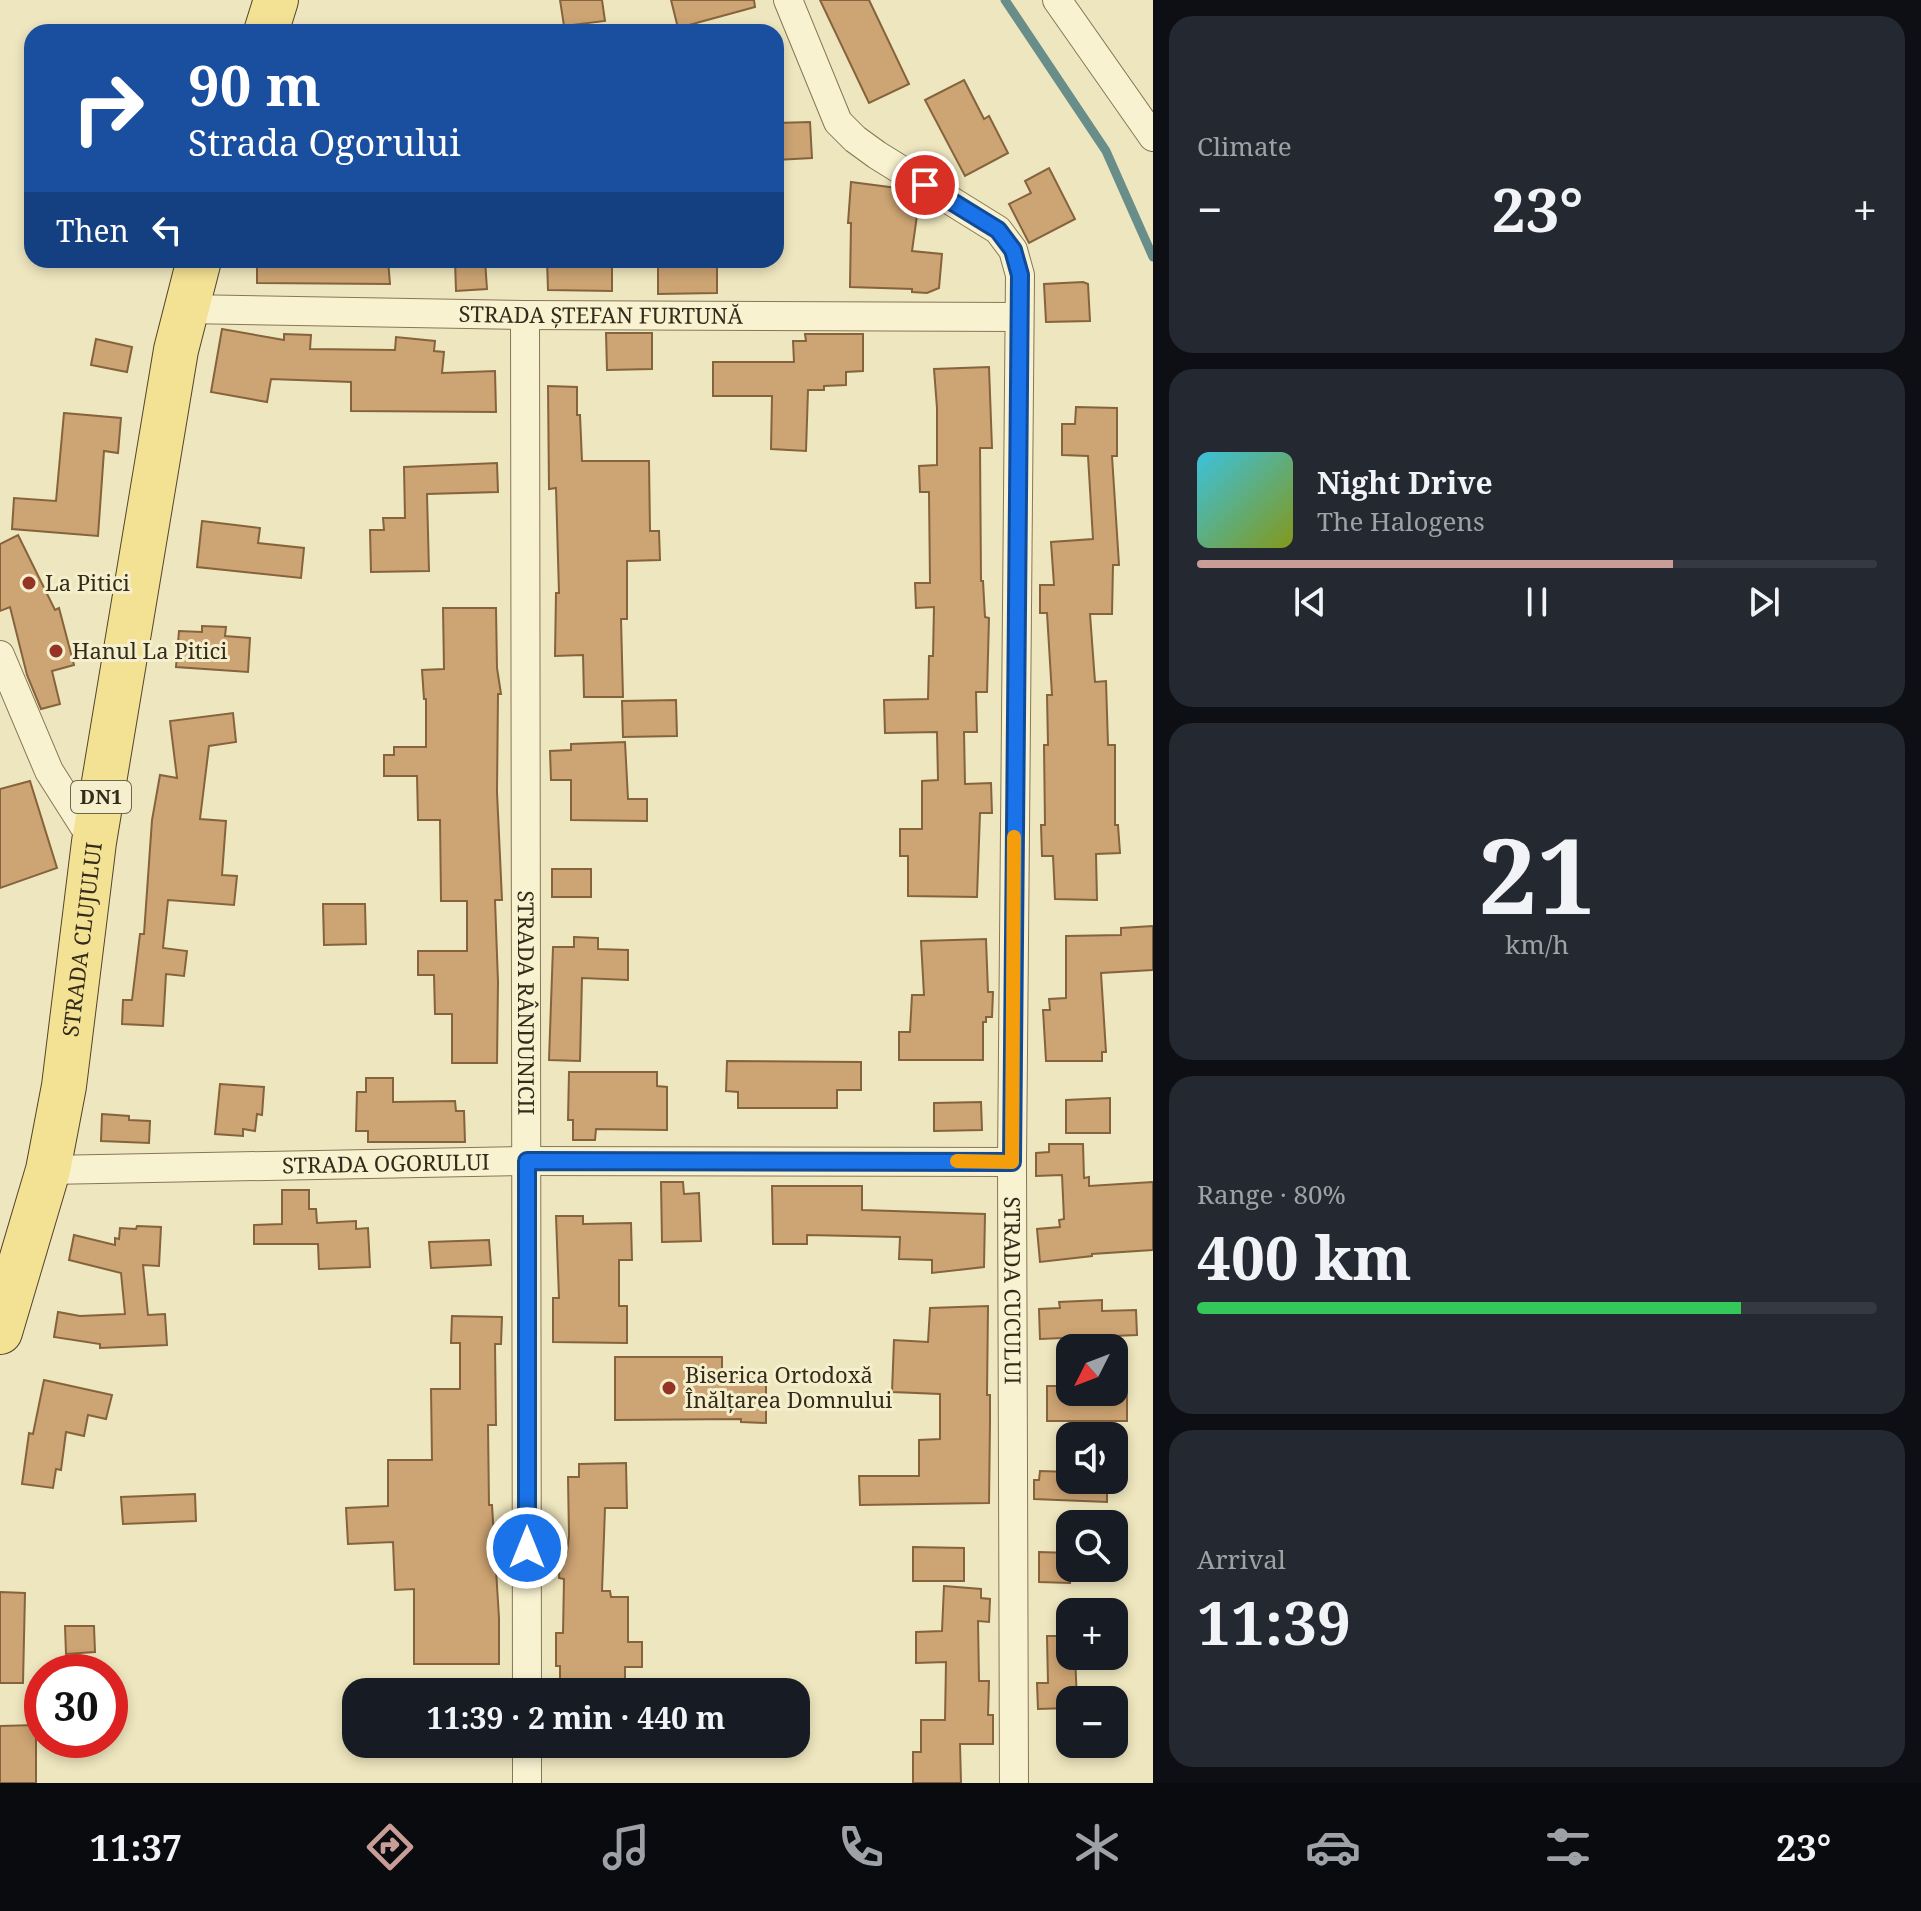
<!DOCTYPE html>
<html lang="en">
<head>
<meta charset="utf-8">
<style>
  body { margin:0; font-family:"Noto Serif",serif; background:#242831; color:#f1f3f6; height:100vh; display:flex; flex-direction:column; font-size:30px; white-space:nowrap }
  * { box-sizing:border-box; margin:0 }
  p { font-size:26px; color:#9ea1a6 }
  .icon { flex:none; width:44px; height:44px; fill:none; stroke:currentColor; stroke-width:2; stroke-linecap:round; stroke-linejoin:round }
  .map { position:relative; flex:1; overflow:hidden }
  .details { display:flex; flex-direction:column; gap:16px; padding:16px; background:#0d0f14; width:768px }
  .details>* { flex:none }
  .top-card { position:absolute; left:24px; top:24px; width:760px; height:244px; border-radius:24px; box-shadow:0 4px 12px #0003; background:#1a4fa0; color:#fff; overflow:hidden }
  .needle { width:52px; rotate:228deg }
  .fabs { position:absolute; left:1056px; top:1334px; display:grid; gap:16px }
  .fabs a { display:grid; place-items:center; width:72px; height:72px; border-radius:16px; background:#171b24; box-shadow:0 4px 12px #0003; font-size:40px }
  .speed { position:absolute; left:24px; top:1654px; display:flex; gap:16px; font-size:40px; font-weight:700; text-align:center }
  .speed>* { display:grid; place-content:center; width:104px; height:104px; border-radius:50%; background:#171b24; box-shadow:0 4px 12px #0003; line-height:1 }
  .speed .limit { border:12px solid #d22; background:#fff; color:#111 }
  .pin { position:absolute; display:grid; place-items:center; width:68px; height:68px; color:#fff; margin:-34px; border:4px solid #fff; border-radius:50%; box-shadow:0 2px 8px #0007 }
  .me { position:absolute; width:88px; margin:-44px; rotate:0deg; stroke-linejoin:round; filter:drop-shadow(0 0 6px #0008) }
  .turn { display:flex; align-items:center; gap:28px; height:168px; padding:0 32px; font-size:36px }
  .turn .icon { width:104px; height:104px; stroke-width:2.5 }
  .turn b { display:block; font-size:56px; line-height:68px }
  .then { display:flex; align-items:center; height:76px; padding:0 32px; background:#0003; gap:16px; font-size:30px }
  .big { font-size:60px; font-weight:700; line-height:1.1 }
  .details .tile { flex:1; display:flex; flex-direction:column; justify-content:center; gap:12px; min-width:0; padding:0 28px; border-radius:24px; background:#242831 }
  .details .dial { align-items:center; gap:0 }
  .dial b { font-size:104px; line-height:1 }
  .song { display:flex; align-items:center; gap:24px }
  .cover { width:96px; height:96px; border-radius:12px; background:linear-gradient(135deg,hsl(190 70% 55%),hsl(70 70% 35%)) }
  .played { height:8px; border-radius:4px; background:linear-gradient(90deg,#c89d98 70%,#363941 70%) }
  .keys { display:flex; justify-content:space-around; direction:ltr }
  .heat { display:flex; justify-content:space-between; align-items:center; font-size:44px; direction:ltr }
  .charge { height:12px; border-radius:6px; background:linear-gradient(90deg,#34c759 80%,#363941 0) }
  .trip { position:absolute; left:342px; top:1678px; width:468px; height:80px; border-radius:24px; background:#171b24; box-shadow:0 4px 12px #0003; font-weight:700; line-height:80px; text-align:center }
  .menu { display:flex; height:128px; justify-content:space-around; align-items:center; background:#090b0e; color:#9ea1a6 }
  .menu .icon { width:56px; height:56px }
  .menu .on { color:#c89d98 }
  .menu b { font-size:36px; color:#f1f3f6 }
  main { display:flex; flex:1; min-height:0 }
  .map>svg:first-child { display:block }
</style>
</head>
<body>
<main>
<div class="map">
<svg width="1153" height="1783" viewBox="0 0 1153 1783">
  <rect width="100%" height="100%" fill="#eee6be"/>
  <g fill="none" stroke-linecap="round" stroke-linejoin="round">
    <path stroke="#698d88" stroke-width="9" d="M1005,0L1106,151L1153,257"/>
  </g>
  <g fill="#cda473" stroke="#85633c" stroke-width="2">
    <path d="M560,0H602L605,21L564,26Z"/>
    <path d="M671,0H754L755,7L678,28Z"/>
    <path d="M820,0H869L909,84L869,103Z"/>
    <path d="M964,80L984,119L989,116L1008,153L965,176L925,100Z"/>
    <path d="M810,122L812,158L776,160V123Z"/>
    <path d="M1049,168L1075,219L1029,243L1009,204L1031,193L1025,181Z"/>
    <path d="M851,182L897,188L919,201L912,251L942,254L939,288L927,293L912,292V289L850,287L851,223H848Z"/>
    <path d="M257,260H388L390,284L257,283Z"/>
    <path d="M455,260H485L487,289L456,291Z"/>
    <path d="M547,260H612V291L548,290Z"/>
    <path d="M658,260H717V293L658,294Z"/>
    <path d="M1083,282L1088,284L1090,321L1046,322L1044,284Z"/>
    <path d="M222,329L284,340V334L311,335L310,349L395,350L396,337L435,341L434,351L444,352L442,373L495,371L496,412L351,411V382L271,379L267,402L211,392Z"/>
    <path d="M606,333H652V369L607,370Z"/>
    <path d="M805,334H863V371L846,372V385L824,386V390H808L806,451L771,449L772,396H713V362H794L793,341H806Z"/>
    <path d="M96,339L132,347L127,372L91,365Z"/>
    <path d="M989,367L992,448H980L981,581H983L985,617L989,618L987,692H976L977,732H964L965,784L991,783L992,813H980L977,897L908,896V856H900V829H922V781L938,780L937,732L885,733L884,700L928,699L929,656H933L934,607L916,608L915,583H930L929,492H920L919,466L937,465V408L934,369Z"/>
    <path d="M548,386L577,387V415H580L582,461H649L650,531H659L660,560L627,561V619H621L623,697H584L583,655L555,656L556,593H559L556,488L549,489Z"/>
    <path d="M1076,407L1117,408V456H1112L1119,565H1113L1112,614H1090L1095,682L1106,681L1108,745H1115V825H1118L1120,853L1096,854L1097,900L1055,899L1053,856H1042L1041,825H1045L1044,745H1048L1047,695H1052L1047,613H1040V585H1054L1051,542L1093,539L1088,456L1062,455V424H1075Z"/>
    <path d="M64,413L121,418L118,453L104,451L98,536L12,529L14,498L56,501Z"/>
    <path d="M497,463L498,492L427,494L429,571L371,572L370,530H384L383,518H405L404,467Z"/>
    <path d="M202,521L260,528L258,543L304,548L301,578L197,567Z"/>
    <path d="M18,535L55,610L59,608L74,665L52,671L60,704L41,709L27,675L10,607L0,611V544Z"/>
    <path d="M443,608H496L497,668L501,694H498L497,792L502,900H495L498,982L497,1063H452V1014H435L434,975H418V951H467V901H441L440,820H418L417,776H384V755H394V747H426V699H424L422,670L444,669Z"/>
    <path d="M202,626L226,627L225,636L250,638L248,672L176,667L179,631L202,632Z"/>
    <path d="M676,700L677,736L623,737L622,701Z"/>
    <path d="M233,713L236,742L209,746L200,819L226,821L222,875L237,876L234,905L168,900L163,948L187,951L184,976L166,974L163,1026L122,1024L123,1000H132L140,934H144L152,820L160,775L177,778L170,721Z"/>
    <path d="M625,742L628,799H647V821L571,820V780H551L550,751L571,750V744Z"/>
    <path d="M30,781L57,868L0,888V789Z"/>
    <rect x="552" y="869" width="39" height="28"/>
    <path d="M323,904H365L366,944L324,945Z"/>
    <path d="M1153,926V970L1101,973L1106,1052H1102V1061H1046L1043,1010H1050L1049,999L1066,998V936L1121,935V928Z"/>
    <path d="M574,937L598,938V949L628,950V980L582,978L580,1061L549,1060L553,947H574Z"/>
    <path d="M986,939L988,992H993L992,1017H986V1022H983V1060H899V1032H910L912,995H924L921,941Z"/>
    <path d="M727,1061L861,1062V1090H837V1108H738V1092L726,1091Z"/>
    <path d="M569,1072H657V1086L667,1087V1130L596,1129L595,1140H573V1120H568Z"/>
    <path d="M366,1078H393V1102L455,1101L456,1111H464L465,1142H368V1131H356L357,1092H366Z"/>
    <path d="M220,1084L264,1087L262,1115L257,1114L255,1131L243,1129V1136L215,1134Z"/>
    <path d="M1110,1098V1133H1066V1100Z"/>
    <path d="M981,1102L982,1130L934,1131V1103Z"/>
    <path d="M102,1114L129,1116V1120L150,1121L149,1143L101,1141Z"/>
    <path d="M1049,1144H1083L1084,1178L1089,1177V1186L1153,1182V1250L1092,1254V1256L1040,1262L1037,1229L1060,1227L1059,1220L1064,1219L1062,1175L1036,1176V1153L1049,1152Z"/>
    <path d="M661,1182H683L684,1194L699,1193L701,1241L662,1242Z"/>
    <path d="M772,1186H862V1210L985,1214L984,1267L932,1273V1260L899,1259L900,1237L807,1235V1244H773Z"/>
    <path d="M282,1190H309V1209H316L317,1223L356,1221V1229L368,1228L370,1267L319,1269L318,1244H254V1225L282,1224Z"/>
    <path d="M556,1216H583V1224L631,1223L632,1260H619V1306H627V1343L553,1342V1298H559Z"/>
    <path d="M137,1226L161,1227L159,1266L143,1265L148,1315L165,1314L167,1345L100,1348V1344L54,1337L58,1312L80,1316L125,1314L121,1273L69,1260L74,1235L115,1245V1238L119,1239L120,1228L136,1229Z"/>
    <path d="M489,1240L491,1265L431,1268L429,1242Z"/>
    <path d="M1102,1300V1311L1136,1310L1137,1335L1040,1339L1039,1309L1060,1308L1059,1302Z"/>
    <path d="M988,1306L987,1395H990V1421L989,1503L860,1505L859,1476H919V1440L940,1439V1394L892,1392L894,1340L928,1342L930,1308Z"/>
    <path d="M452,1316L502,1317L501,1344H495L496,1425H488L489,1505H492L499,1618V1664H414V1589L395,1590L393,1542L348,1544L346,1508L388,1506V1460H432L431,1389H460V1343H451Z"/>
    <path d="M615,1357H722V1377H766V1423L741,1422V1419L615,1420Z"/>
    <path d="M44,1380L112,1395L106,1419L88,1415L84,1436L66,1432L61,1470L56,1469L53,1488L22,1484L29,1433L33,1434Z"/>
    <path d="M1047,1386H1070V1392H1127V1421H1047Z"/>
    <path d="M626,1463L627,1508H605L602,1591H610L611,1597H628V1642H642V1667H625V1692H560V1666H556V1633H563L564,1579L559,1578L560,1551L567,1552L569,1536L568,1477H579V1464Z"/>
    <path d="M1040,1471L1070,1472V1480H1107V1502L1034,1499V1480H1039Z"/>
    <path d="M195,1494L196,1521L123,1524L121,1497Z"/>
    <path d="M913,1547L964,1548V1581H913Z"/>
    <path d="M1039,1552L1070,1553V1583L1039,1582Z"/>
    <path d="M944,1586L981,1589V1598L990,1599L989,1622L978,1621L979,1681H989L988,1715H993V1744H960L961,1783H913V1752H921V1720H945L946,1662L916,1663V1632L942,1631Z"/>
    <path d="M0,1592L25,1593L23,1683H0Z"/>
    <path d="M65,1626H94L95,1652L66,1654Z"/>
    <path d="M1047,1636H1070V1656H1075L1077,1700H1070V1708L1038,1709L1037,1683H1048Z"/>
    <path d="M36,1725V1783H0V1726Z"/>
  </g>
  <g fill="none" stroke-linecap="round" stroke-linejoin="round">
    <defs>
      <g id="street">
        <path id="s1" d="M788,0L838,122L855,139L877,155L998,230L1013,250L1020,275L1012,1162L1014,1783"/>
        <path d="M1057,0L1153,137"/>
        <path id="s2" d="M185,309L525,315L1018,317"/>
        <path id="s3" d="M525,315L527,1692"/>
        <path d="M0,655L49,771L94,842"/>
        <path id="s4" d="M48,1170L527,1161L1012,1162"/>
        <path d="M527,1744V1783"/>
      </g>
      <g id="primary">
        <path d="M266,32L276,0"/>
        <path id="s5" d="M0,1332L48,1170L64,1086L94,842L176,350L199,260"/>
      </g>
    </defs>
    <use href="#street" stroke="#867657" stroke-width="30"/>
    <use href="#primary" stroke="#53432b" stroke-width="46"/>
    <use href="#street" stroke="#f9f2d1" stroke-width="28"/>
    <use href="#primary" stroke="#f3e194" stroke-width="44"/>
  </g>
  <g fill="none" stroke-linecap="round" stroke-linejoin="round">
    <defs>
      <path id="route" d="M527,1548V1161L1012,1162L1020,275L1013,250L998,230L925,185"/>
    </defs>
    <use href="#route" stroke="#114b97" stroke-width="20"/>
    <use href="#route" stroke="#1a73e8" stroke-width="14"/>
    <path stroke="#f59e0b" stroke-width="14" d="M957,1161L1012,1162L1014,837"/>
  </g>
  <g fill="#953426" stroke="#f5efcd" stroke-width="3">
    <circle cx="29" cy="583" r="8"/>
    <circle cx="56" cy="651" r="8"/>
    <circle cx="669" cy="1388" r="8"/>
  </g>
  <g text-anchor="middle" stroke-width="6" stroke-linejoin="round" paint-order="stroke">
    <rect fill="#f5efcd" stroke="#6f6650" stroke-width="2" x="71" y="781" width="60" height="32" rx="6"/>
    <g font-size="20" font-weight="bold" fill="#352b1b">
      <text x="101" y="804">DN1</text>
    </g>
    <g font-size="22" fill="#352b1b" stroke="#f5efcd">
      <text dy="8" stroke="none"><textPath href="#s2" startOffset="416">STRADA ȘTEFAN FURTUNĂ</textPath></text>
      <text dy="8" stroke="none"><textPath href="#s5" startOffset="402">STRADA CLUJULUI</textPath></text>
      <text dy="8" stroke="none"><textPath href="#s3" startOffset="688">STRADA RÂNDUNICII</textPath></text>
      <text dy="8" stroke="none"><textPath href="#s4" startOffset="338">STRADA OGORULUI</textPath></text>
      <text dy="8" stroke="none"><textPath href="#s1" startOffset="1392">STRADA CUCULUI</textPath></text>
    </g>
    <g font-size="22" fill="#352b1b" stroke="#f5efcd" text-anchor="start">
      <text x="45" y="591">La Pitici</text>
      <text x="72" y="659">Hanul La Pitici</text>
      <text x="685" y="1383">Biserica Ortodoxă<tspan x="685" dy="25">Înălțarea Domnului</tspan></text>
    </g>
  </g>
</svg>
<div class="fabs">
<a><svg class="needle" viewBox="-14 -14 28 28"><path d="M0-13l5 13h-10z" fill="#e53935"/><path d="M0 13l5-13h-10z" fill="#9ea1a6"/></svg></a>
<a><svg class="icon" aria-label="sound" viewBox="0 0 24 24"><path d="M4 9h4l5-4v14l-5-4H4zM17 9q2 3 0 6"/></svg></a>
<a><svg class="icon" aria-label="search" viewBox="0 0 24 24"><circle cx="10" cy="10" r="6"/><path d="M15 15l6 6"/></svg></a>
<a>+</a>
<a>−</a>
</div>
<div class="speed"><div class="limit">30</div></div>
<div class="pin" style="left:925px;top:185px;background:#d93025"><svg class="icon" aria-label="arrive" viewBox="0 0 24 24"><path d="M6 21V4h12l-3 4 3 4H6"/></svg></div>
<svg class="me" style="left:527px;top:1548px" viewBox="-20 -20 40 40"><circle r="17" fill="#1a73e8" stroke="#fff" stroke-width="3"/><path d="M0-11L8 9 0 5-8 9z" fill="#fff"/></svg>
<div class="trip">11:39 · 2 min · 440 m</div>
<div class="top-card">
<div class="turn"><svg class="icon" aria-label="right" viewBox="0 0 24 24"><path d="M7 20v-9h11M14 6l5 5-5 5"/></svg><div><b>90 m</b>Strada Ogorului</div></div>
<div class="then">Then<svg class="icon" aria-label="left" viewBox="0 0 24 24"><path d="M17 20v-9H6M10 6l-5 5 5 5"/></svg></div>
</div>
</div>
<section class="details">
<div class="tile"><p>Climate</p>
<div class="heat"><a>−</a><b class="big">23°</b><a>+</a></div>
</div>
<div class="tile">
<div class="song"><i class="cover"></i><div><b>Night Drive</b><p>The Halogens</p></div></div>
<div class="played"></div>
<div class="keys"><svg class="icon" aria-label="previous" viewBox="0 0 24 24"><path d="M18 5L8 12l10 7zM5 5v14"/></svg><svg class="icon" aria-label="pause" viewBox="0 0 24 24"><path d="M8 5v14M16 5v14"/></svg><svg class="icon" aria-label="next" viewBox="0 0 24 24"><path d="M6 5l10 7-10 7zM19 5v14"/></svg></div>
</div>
<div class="tile dial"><b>21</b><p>km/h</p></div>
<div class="tile"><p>Range · 80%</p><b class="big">400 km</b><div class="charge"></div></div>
<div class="tile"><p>Arrival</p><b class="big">11:39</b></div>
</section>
</main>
<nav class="menu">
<b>11:37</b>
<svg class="icon on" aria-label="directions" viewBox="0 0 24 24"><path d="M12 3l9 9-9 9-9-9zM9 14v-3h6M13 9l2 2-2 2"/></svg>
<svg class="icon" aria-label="music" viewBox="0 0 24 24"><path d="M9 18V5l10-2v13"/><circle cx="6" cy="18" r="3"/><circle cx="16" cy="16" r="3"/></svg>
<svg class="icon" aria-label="phone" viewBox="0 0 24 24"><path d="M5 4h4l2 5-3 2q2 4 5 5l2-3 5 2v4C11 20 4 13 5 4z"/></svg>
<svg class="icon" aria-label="climate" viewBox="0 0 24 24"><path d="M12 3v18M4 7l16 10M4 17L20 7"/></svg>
<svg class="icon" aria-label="car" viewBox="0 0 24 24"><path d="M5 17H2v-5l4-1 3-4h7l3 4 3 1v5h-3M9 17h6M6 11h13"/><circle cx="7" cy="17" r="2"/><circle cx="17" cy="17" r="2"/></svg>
<svg class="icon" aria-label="filters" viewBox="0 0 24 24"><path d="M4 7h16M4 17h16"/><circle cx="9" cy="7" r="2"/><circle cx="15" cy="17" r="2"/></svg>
<b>23°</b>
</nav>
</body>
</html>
